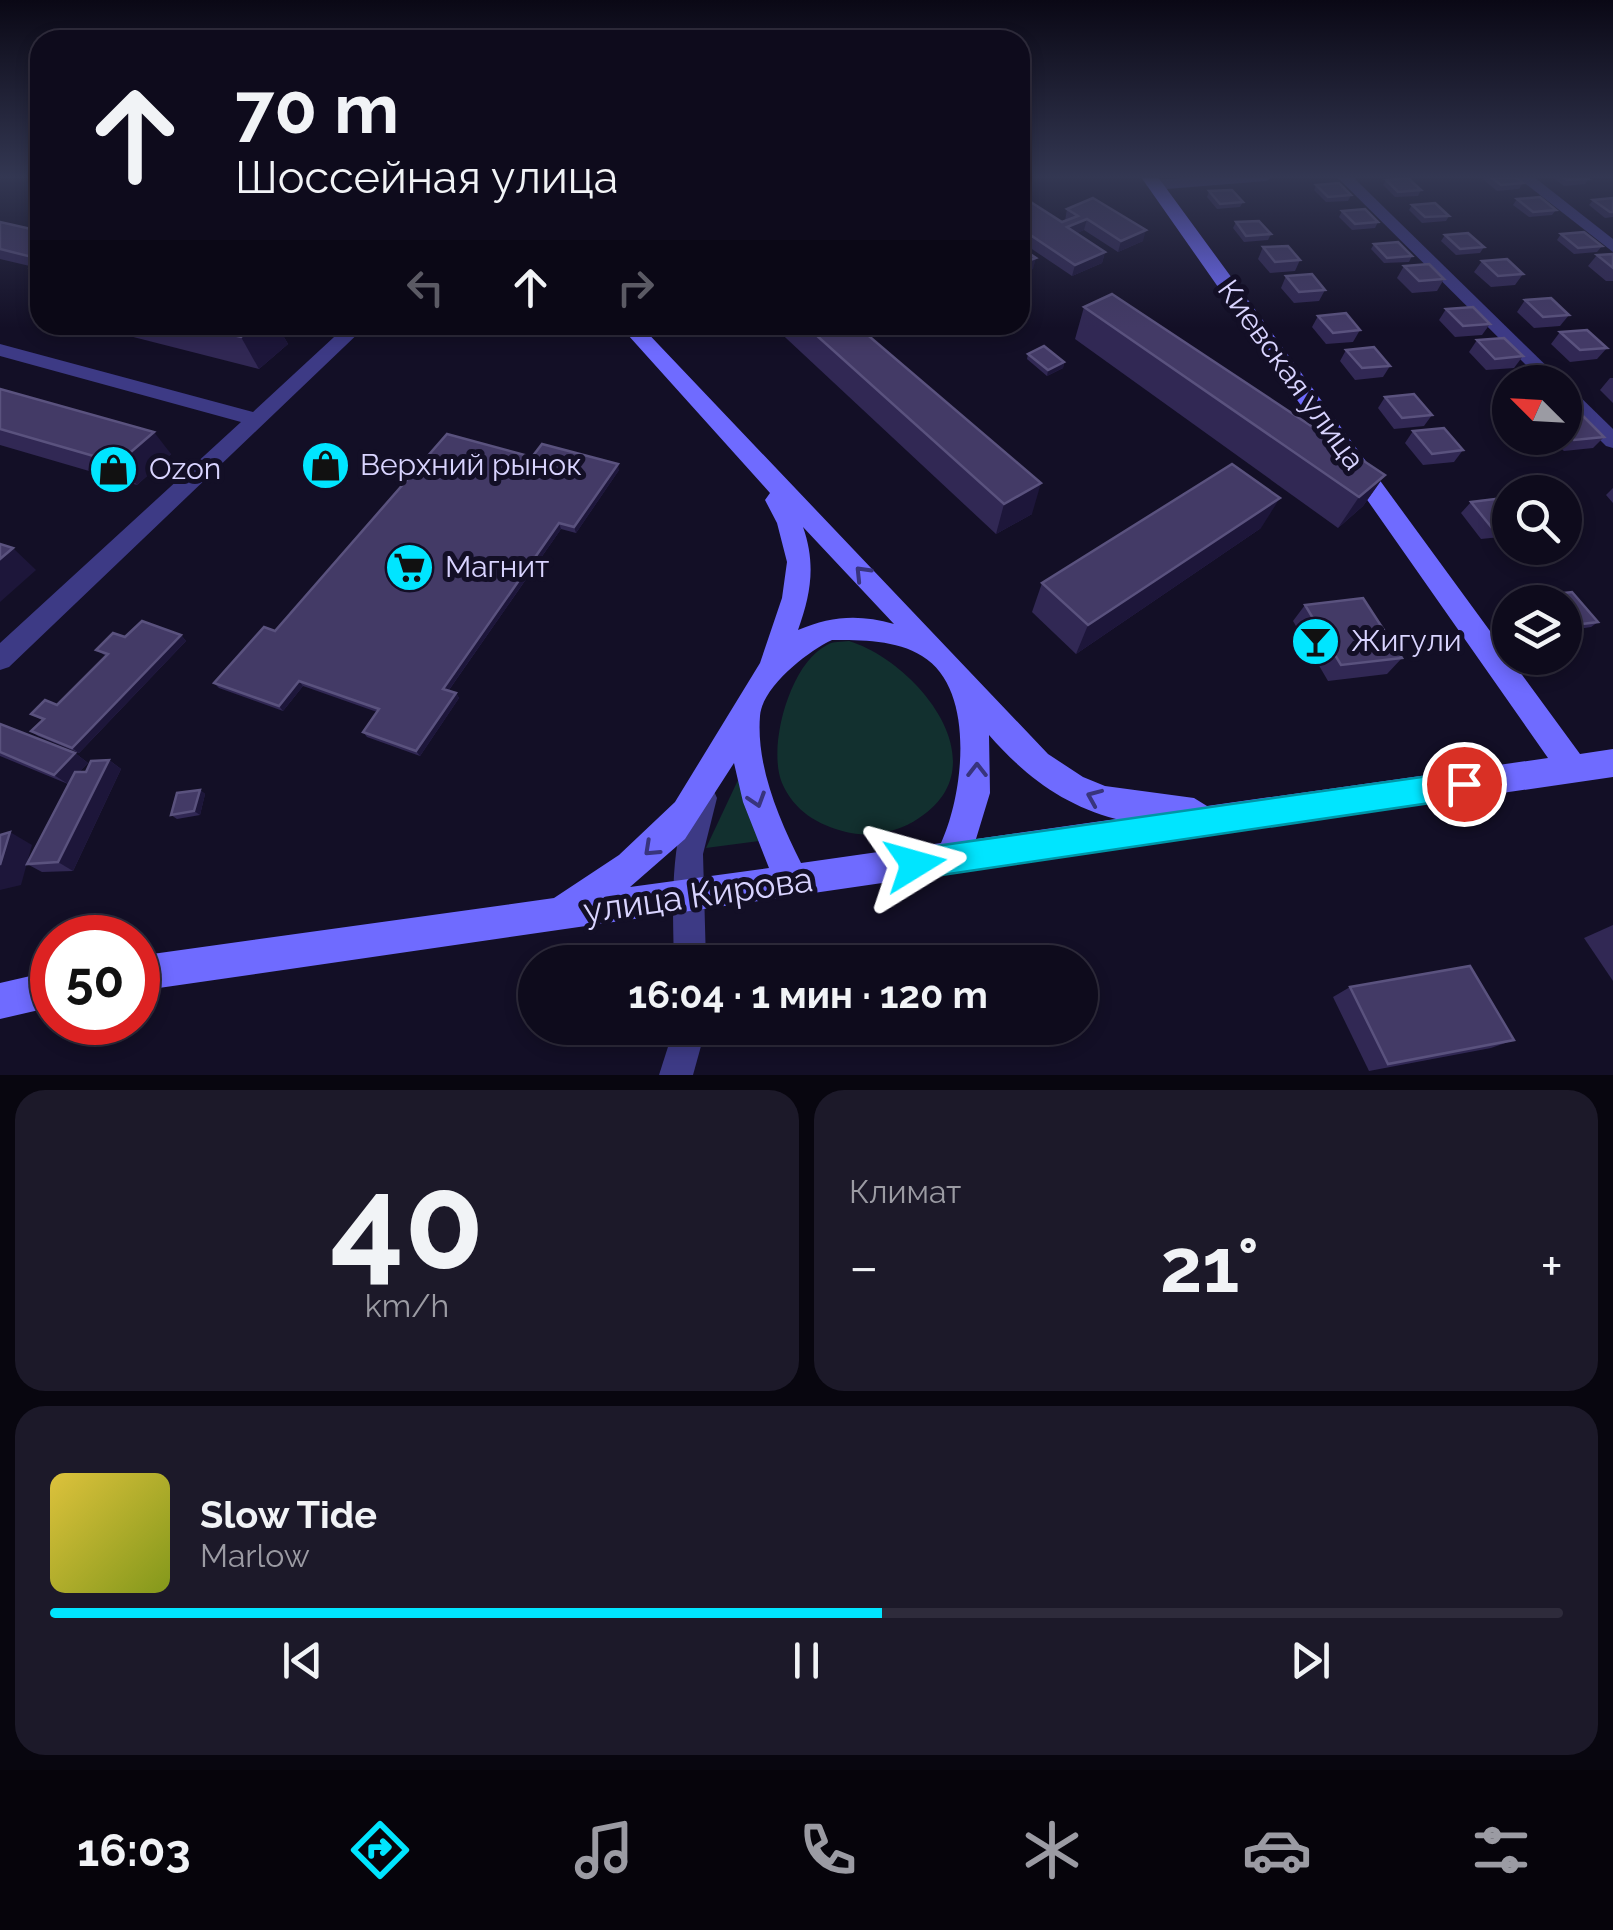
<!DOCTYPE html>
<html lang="ru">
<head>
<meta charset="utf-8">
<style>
  body { margin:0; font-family:Raleway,sans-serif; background:#1c1929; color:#f1f3f6; height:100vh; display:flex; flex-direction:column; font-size:38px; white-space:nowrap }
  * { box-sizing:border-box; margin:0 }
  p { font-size:32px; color:#9b9ba3 }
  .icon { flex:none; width:55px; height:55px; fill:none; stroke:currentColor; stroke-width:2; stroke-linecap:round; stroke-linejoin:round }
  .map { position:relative; height:1075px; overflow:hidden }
  .details { display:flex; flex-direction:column; gap:15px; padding:15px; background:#08060f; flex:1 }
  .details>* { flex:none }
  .guide { position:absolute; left:30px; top:30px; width:1000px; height:305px; border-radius:30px; box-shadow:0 5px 15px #0003,0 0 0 2px #2e2b3b; background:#0e0b1c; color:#f1f3f6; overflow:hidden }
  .needle { width:65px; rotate:294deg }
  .tools { position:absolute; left:1492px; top:365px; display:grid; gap:20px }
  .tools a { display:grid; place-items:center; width:90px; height:90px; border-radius:50%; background:#0e0b1c; box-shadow:0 5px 15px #0003,0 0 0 2px #2e2b3b; font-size:50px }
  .speed { position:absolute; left:30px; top:915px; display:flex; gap:20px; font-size:50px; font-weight:700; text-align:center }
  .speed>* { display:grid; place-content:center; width:130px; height:130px; border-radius:50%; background:#0e0b1c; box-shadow:0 5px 15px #0003,0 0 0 2px #2e2b3b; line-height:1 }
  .speed .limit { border:15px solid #d22; background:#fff; color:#111 }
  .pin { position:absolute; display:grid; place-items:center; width:85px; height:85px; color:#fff; margin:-42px; border:5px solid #fff; border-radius:50%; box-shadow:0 2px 10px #0007 }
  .me { position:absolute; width:110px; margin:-55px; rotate:82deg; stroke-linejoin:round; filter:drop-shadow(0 0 8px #0008) }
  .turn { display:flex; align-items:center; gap:35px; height:210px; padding:0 40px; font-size:45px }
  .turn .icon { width:130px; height:130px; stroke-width:2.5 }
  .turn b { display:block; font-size:70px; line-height:85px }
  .lanes { display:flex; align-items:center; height:95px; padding:0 40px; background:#0003; justify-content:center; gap:50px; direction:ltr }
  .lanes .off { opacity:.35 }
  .big { font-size:75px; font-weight:700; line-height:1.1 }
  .details .widget { flex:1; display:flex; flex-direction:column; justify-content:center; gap:15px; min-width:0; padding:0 35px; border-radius:30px; background:#1c1929 }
  .details .dial { align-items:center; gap:0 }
  .dial b { font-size:130px; line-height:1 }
  .song { display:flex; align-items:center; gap:30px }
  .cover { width:120px; height:120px; border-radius:15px; background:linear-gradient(135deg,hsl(50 70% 55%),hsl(70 70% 35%)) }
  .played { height:10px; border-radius:5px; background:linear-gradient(90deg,#00e5ff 55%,#2e2b3b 55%) }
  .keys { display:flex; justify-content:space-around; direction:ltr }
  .heat { display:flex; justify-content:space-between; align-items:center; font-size:55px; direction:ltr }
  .details .tiles { flex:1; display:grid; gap:15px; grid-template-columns:1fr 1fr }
  .widget:last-child { grid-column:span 2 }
  .trip { position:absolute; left:518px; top:945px; width:580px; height:100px; border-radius:50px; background:#0e0b1c; box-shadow:0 5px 15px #0003,0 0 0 2px #2e2b3b; font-weight:700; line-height:100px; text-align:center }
  .dock { display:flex; height:160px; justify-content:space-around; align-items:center; background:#06040b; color:#9b9ba3 }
  .dock .icon { width:70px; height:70px }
  .dock .on { color:#00e5ff }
  .dock b { font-size:45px; color:#f1f3f6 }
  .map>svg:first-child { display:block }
</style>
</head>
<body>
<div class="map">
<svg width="1613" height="1075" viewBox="0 0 1613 1075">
  <rect width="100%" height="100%" fill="#130f26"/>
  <g fill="#12302f">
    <path d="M849,641C915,661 1002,764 919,818C899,832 870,838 846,832C818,825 794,811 782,783C767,747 790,663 827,645C833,641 842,642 849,641Z"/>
    <path d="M738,780L759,841L706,848Z"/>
  </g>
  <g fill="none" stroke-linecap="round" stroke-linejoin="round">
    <g fill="#3d3a85" fill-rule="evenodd">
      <path d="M1198,177H1273L1266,181L1154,190L1146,185L1154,180Z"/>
      <path d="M1337,177H1353L1563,382H1543Z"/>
      <path d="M1517,177H1534L1613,239V252Z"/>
      <path d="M347,325H367L9,667L0,670V643L241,422L0,356V344L253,412Z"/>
      <path d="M1565,388L1572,389L1613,429V448L1606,446L1565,405Z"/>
      <path d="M703,785L713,789L717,798L703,854L706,962H674C673,903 669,844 693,789Z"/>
      <path d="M674,1028H706L693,1075H659Z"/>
    </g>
    <g fill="#6f6bff" fill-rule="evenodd">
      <path d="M1141,177H1158L1580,754L1613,749V777L138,991V956L554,898L619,855L675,802L760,663L782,598L787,562L777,523L765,500L770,493L619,325H640L1048,754L1083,777L1105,786L1194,798L1207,806L1548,758ZM803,527L894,624C859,614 831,616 798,630C811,594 816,564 803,527ZM832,640C861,640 897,640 922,656C977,689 963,796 941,843L801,863C779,819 756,766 760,716C762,687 808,651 832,640ZM989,735C1024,775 1063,805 1116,819L976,839L990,793ZM734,763L743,802L769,868L630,887L685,839Z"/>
      <path d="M52,971V1007L0,1019V983Z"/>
    </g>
  </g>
  <g fill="#312854">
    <path d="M1484,177H1515L1523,183L1519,189L1497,191L1483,179Z"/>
    <path d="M1552,177H1587L1589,179L1585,184L1564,186Z"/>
    <path d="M1386,180L1421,190L1418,196L1395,197L1383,185Z"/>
    <path d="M1316,185L1351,195L1348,201L1326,202L1314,190Z"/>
    <path d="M1209,191L1243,202L1240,207L1217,209L1207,197Z"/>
    <path d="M1613,198V217L1605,218L1589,205L1593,200Z"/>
    <path d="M1517,199L1556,210L1552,215L1529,217L1513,205Z"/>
    <path d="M1020,205L1062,222L1065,221L1067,209L1143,241L1118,252L1084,230L1077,233L1105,252L1102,263L1072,276L1020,241Z"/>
    <path d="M1412,205L1449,216L1446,221L1422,223L1409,210Z"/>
    <path d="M1342,211L1378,222L1375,228L1352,230L1339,217Z"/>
    <path d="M0,222L40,231V280L31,268L34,267L0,259Z"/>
    <path d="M1236,222L1271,234L1268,240L1244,242L1233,228Z"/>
    <path d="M1561,234L1602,246L1597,252L1574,254L1557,240Z"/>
    <path d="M1445,235L1484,247L1480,253L1456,255L1441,241Z"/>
    <path d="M1374,244L1412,256L1409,262L1384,263L1371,249Z"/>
    <path d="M1263,247L1300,260L1295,271L1270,273L1258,259Z"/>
    <path d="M1613,254V281H1606L1588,266L1597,255Z"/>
    <path d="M1482,261L1523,274L1515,285L1491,287L1474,272Z"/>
    <path d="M1404,266L1444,279L1437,291L1412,293L1397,278Z"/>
    <path d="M1286,276L1325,290L1319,301L1294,303L1281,288Z"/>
    <path d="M1525,300L1569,315L1560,326L1534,328L1517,312Z"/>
    <path d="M1084,307L1385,475L1363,506L1338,528L1075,339Z"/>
    <path d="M1446,309L1490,324L1482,335L1455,337L1439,320Z"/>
    <path d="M1318,316L1360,330L1353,342L1326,344L1312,327Z"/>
    <path d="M93,325H277L288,344L259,369L94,327Z"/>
    <path d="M772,325H856L1032,514L996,534Z"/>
    <path d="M1560,332L1607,348L1597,359L1570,362L1551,344Z"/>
    <path d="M1477,340L1523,356L1514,368L1486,370L1469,352Z"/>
    <path d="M1346,350L1390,366L1383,377L1355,380L1340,361Z"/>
    <path d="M1028,354L1064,362L1063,368L1047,376L1027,359Z"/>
    <path d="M1610,378H1613V403L1600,390Z"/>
    <path d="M0,389L171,454L137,485L0,445Z"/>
    <path d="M1385,397L1432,415L1424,426L1394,429L1378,408Z"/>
    <path d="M1565,417L1604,437L1593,448L1564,451L1550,438H1565Z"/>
    <path d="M1413,431L1463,450L1454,462L1423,465L1405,443Z"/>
    <path d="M532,457L619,470L576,533L561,529L449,690L456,693L459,698L420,756L367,737L363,732L377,712L303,686L283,711L219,688L214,683L275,631Z"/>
    <path d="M1613,488V503L1606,495Z"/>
    <path d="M1471,502L1510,506V536L1481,539L1461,513Z"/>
    <path d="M1261,528L1076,654L1032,612L1042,583Z"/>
    <path d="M1572,592L1598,622L1591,627L1565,631V602L1532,601L1538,596Z"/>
    <path d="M1305,605L1402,658L1387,674L1328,681L1293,621Z"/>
    <path d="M181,635L186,641L79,753L38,736L31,731L42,720L31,714L57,705L106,656L96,650L125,637Z"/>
    <path d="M0,724L75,753L88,763L79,772H86L109,760L121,769L73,871L42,872L27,864L68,784L0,756Z"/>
    <path d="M200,790L205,794L200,815L177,819L171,815Z"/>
    <path d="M1613,925V981L1584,938Z"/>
    <path d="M1350,987L1514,1040L1491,1048L1369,1071L1333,997Z"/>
  </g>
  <g fill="#1d163a">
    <path d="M1087,219L1084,230L1064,239L1067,227Z"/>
    <path d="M1146,230L1143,241L1118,252L1121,241Z"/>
    <path d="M1105,252L1102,263L1072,276L1075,265Z"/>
    <path d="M1036,258L1033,269L1020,275V264Z"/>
    <path d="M255,325H277L288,344L259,369L241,337Z"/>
    <path d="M1064,362L1063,368L1047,376L1048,370Z"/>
    <path d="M154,432L171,454L137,485L118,463Z"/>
    <path d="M618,464L619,470L576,533L574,527Z"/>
    <path d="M1385,475L1363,506L1338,528L1359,497Z"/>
    <path d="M1041,483L1032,514L996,534L1004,504Z"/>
    <path d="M1280,498L1261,528L1076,654L1088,625Z"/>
    <path d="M559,523L561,529L446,694L443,689Z"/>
    <path d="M13,548L36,570L0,602V559Z"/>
    <path d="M181,635L186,641L79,753L72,748Z"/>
    <path d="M299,681L303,686L283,711L279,706Z"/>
    <path d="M456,693L459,698L420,756L416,751Z"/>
    <path d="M75,753L88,763L68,784L54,775Z"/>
    <path d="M109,760L121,769L73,871L58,862Z"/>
    <path d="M200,790L205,794L200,815L194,811Z"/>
    <path d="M10,832L32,845L21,885L0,890V865Z"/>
  </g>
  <g fill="#433a66" stroke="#5a527e" stroke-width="2.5">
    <path d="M1491,177H1515L1523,183L1501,185Z"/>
    <path d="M1563,177H1587L1589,179L1567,180Z"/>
    <path d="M1408,178L1421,190L1398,192L1386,180Z"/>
    <path d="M1339,183L1351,195L1328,197L1316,185Z"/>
    <path d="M1232,190L1243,202L1220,204L1209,191Z"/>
    <path d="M1540,197L1556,210L1533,212L1517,199Z"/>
    <path d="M1093,198L1146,230L1121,241L1087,219L1067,227L1105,252L1075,265L1020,228V205L1029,201L1062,222L1078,216L1067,209Z"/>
    <path d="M1613,198V212H1610L1593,200Z"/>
    <path d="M1435,203L1449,216L1425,217L1412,205Z"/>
    <path d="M1365,209L1378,222L1355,224L1342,211Z"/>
    <path d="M1259,221L1271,234L1246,236L1236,222Z"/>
    <path d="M0,222L40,231V259L0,249Z"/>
    <path d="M1584,232L1602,246L1578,248L1561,234Z"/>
    <path d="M1468,233L1484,247L1460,249L1445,235Z"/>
    <path d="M1398,242L1412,256L1387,258L1374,244Z"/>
    <path d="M1288,246L1300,260L1275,262L1263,247Z"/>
    <path d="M1020,247L1036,258L1020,264Z"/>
    <path d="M1613,254V268L1597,255Z"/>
    <path d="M1507,259L1523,274L1498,276L1482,261Z"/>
    <path d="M40,263V270L31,268Z"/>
    <path d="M1429,264L1444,279L1419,281L1404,266Z"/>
    <path d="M1312,274L1325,290L1299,292L1286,276Z"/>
    <path d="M1112,294L1385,475L1359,497L1084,307Z"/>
    <path d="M1551,298L1569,315L1543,317L1525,300Z"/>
    <path d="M1473,307L1490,324L1463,326L1446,309Z"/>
    <path d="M1346,313L1360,330L1333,333L1318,316Z"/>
    <path d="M191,325H255L241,337Z"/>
    <path d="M805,325H856L1041,483L1004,504Z"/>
    <path d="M1587,330L1607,348L1580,350L1560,332Z"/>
    <path d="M1504,338L1523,356L1495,359L1477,340Z"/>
    <path d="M1044,346L1064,362L1048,370L1028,354Z"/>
    <path d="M1374,347L1390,366L1362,368L1346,350Z"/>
    <path d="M0,389L154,432L118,463L0,429Z"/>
    <path d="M1414,394L1432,415L1402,418L1385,397Z"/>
    <path d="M1582,415L1604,437L1574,440L1565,431V417Z"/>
    <path d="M1444,428L1463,450L1432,454L1413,431Z"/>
    <path d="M447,434L532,457L542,444L618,464L574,527L559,523L443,689L456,693L416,751L363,732L379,709L299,681L279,706L214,683L264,627L275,631Z"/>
    <path d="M1232,464L1280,498L1088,625L1042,583Z"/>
    <path d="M1503,498L1510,506V526L1492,528L1471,502Z"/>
    <path d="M0,544L13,548L0,559Z"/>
    <path d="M1572,592L1598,622L1565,626V602H1543L1538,596Z"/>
    <path d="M1363,598L1402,658L1341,665L1305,605Z"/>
    <path d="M142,621L181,635L72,748L31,731L44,719L31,714L45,700L57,705L108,654L96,650L113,633L125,637Z"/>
    <path d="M0,724L75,753L54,775L0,752Z"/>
    <path d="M109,760L58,862L27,864L75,772H86L91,761Z"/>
    <path d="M200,790L194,811L171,815L177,793Z"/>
    <path d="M10,832L0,865V835Z"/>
    <path d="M1470,966L1514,1040L1388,1064L1350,987Z"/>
  </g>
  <defs><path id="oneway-chevron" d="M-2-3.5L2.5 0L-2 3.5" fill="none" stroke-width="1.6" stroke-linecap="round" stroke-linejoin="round" transform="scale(2.5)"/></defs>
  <g stroke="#38347d">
    <use href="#oneway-chevron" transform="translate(862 573) rotate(-134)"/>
    <use href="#oneway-chevron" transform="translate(977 770) rotate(-90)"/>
    <use href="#oneway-chevron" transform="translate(1094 797) rotate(-157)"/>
    <use href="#oneway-chevron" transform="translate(757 800) rotate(72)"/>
    <use href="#oneway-chevron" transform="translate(651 849) rotate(137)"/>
  </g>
  <linearGradient id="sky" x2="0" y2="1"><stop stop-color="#0a0815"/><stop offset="0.54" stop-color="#333752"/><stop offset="1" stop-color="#333752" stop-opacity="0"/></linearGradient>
  <rect width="1613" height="328" fill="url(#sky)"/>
  <path fill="#00e5ff" stroke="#0095a6" stroke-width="2.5" d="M1464,771L1474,775L1478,784L1474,794L1464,798L915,879L905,874L900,864L905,853L915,849Z"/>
  <defs>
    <symbol id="shop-disc" viewBox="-11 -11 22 22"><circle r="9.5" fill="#00e5ff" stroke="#130f26"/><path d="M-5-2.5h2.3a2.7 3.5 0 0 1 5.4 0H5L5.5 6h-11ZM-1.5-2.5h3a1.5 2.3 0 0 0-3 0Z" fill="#111"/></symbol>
    <symbol id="supermarket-disc" viewBox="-11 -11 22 22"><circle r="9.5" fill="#00e5ff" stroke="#130f26"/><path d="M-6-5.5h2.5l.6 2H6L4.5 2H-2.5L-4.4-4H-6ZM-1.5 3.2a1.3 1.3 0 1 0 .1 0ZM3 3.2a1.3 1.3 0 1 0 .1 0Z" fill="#111"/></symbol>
    <symbol id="bar-disc" viewBox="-11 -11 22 22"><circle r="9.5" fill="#00e5ff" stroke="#130f26"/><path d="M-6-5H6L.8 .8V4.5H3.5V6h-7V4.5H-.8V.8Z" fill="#111"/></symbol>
  </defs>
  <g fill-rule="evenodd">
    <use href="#shop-disc" x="298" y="438" width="55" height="55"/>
    <use href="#shop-disc" x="86" y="442" width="55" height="55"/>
    <use href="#supermarket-disc" x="382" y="540" width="55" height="55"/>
    <use href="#bar-disc" x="1288" y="614" width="55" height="55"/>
  </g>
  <g text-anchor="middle" stroke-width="10" stroke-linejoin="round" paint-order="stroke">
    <g font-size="30" fill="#d9d4ff" stroke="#130f26">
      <text transform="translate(1291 375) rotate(54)" y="10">Киевская улица</text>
    </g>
    <g font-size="30" fill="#d9d4ff" stroke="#130f26" text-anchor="start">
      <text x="360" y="475">Верхний рынок</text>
      <text x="149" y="479">Ozon</text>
      <text x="445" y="577">Магнит</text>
      <text x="1351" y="651">Жигули</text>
    </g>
    <g font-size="35" fill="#d9d4ff" stroke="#130f26">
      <text transform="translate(698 895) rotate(-8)" y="12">улица Кирова</text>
    </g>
  </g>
</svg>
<div class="tools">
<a><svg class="needle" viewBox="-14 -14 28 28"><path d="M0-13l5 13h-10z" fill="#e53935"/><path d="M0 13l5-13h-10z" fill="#9b9ba3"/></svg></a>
<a><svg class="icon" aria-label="search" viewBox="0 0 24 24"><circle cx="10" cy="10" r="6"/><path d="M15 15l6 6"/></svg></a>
<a><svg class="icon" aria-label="layers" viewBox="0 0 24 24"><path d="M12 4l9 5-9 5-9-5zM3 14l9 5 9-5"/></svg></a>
</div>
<div class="speed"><div class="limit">50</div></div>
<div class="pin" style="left:1464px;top:784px;background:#d93025"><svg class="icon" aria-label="arrive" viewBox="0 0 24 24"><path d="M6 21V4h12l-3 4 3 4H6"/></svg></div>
<svg class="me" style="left:915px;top:864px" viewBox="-20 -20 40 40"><path d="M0-17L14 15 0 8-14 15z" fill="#00e5ff" stroke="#fff" stroke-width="4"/></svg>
<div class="trip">16:04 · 1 мин · 120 m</div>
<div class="guide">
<div class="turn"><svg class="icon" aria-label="ahead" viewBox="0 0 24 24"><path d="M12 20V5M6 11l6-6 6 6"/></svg><div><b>70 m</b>Шоссейная улица</div></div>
<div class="lanes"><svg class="icon off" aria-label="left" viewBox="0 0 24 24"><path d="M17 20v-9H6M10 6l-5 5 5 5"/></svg><svg class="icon" aria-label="ahead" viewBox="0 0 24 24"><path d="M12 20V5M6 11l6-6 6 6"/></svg><svg class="icon off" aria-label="right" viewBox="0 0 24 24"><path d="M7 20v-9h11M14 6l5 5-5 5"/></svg></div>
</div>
</div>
<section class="details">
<div class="tiles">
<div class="widget dial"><b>40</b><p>km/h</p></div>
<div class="widget"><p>Климат</p>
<div class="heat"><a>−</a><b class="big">21°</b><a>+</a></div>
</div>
<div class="widget">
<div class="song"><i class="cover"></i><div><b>Slow Tide</b><p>Marlow</p></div></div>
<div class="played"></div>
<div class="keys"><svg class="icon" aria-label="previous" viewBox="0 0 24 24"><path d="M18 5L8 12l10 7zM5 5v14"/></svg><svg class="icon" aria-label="pause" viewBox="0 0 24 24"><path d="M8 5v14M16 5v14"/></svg><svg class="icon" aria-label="next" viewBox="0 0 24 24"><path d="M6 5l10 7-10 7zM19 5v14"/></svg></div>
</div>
</div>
</section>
<nav class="dock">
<b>16:03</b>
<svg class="icon on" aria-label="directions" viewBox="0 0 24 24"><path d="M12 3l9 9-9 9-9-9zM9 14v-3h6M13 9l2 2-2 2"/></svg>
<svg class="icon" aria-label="music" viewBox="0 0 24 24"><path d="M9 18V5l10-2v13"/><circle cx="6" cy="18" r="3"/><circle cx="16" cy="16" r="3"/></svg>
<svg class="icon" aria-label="phone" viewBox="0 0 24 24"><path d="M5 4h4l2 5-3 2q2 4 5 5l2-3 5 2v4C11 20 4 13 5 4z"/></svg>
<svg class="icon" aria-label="climate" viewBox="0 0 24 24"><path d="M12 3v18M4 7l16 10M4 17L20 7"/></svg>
<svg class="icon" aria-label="car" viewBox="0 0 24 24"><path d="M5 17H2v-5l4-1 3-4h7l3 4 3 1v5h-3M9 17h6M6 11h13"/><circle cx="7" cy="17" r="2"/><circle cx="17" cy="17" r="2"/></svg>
<svg class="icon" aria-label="filters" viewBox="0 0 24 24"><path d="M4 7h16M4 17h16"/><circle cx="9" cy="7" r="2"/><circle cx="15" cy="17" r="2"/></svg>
</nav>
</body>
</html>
